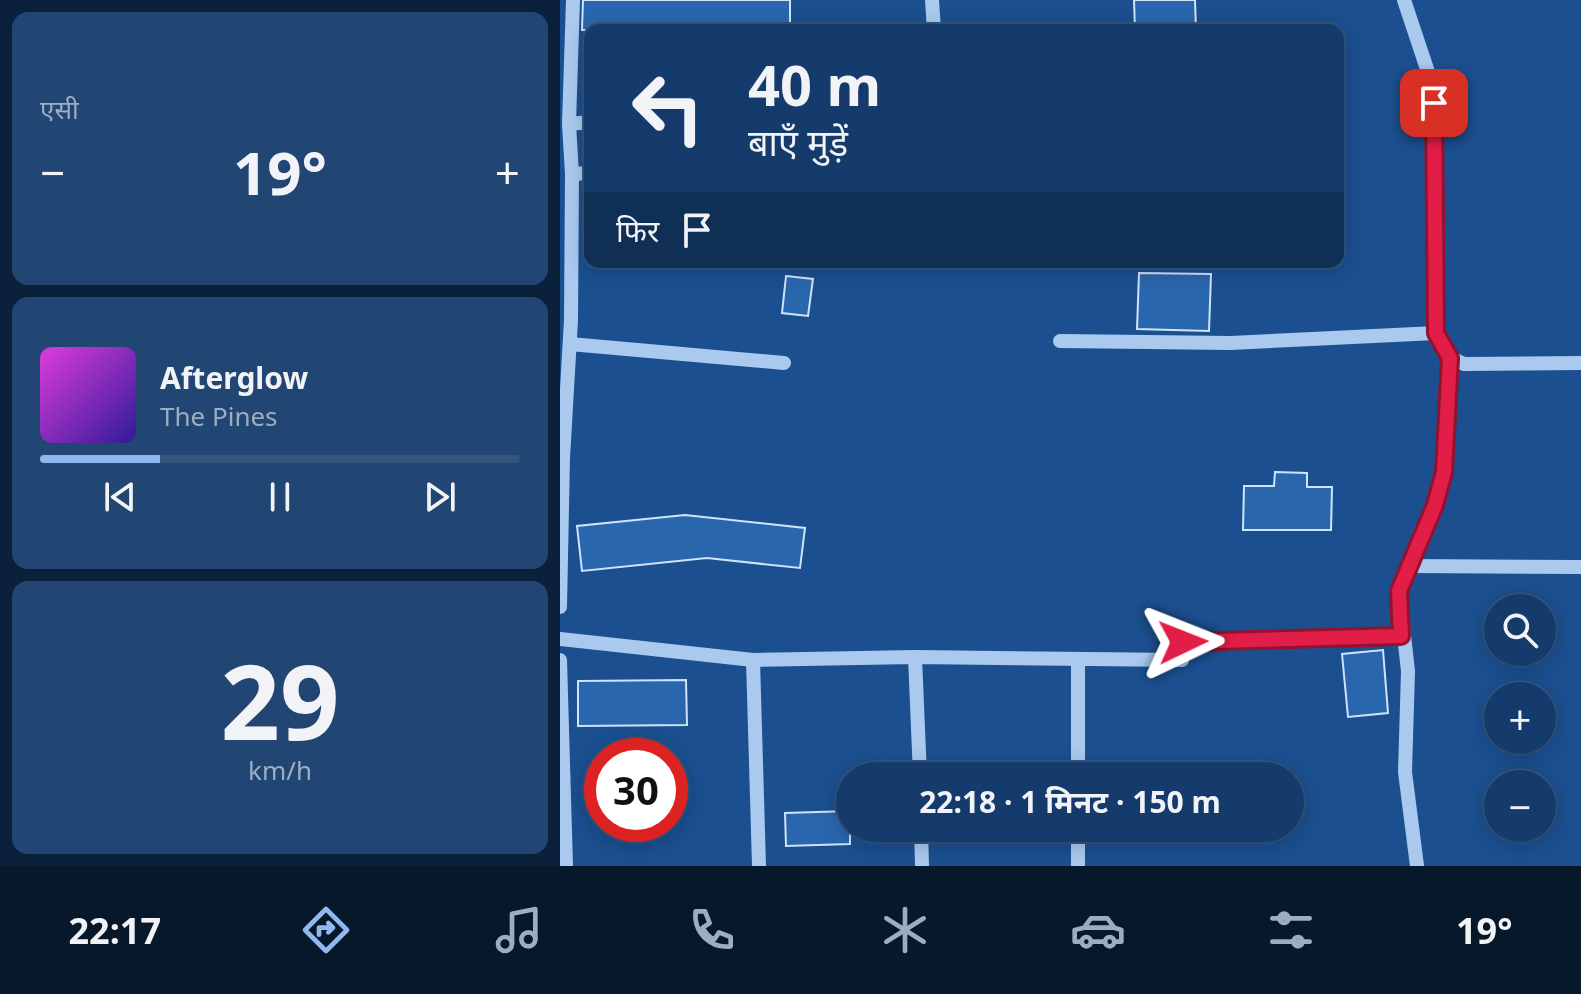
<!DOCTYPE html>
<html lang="hi">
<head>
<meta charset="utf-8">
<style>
  body { margin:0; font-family:"Noto Sans","Noto Sans Devanagari",sans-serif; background:#214673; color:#f1f3f6; height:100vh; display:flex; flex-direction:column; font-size:30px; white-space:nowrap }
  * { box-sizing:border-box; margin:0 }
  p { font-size:26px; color:#9dadc1 }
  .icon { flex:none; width:44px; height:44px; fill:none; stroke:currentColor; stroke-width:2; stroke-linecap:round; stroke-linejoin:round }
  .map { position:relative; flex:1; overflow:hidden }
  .side { display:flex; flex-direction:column; gap:12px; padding:12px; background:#0b203b; width:560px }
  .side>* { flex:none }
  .top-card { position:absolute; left:24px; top:24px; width:760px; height:244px; border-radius:16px; box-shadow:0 4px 20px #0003,0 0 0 2px #33557e; background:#143b6b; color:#f1f3f6; overflow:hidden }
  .fabs { position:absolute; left:924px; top:594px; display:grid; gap:16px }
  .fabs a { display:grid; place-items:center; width:72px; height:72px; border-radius:50%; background:#143b6b; box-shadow:0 4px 20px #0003,0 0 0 2px #33557e; font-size:40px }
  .speed { position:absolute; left:24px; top:738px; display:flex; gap:16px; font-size:40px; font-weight:700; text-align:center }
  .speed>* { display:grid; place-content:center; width:104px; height:104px; border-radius:50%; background:#143b6b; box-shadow:0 4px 20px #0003,0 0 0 2px #33557e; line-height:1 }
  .speed .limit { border:12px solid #d22; background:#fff; color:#111 }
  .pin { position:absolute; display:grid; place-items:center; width:68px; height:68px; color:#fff; margin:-34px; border-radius:16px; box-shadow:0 4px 12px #0006 }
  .me { position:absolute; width:88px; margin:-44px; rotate:88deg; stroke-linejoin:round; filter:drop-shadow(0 0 6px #0008) }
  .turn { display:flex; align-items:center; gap:28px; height:168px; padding:0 32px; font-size:36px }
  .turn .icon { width:104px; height:104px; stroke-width:2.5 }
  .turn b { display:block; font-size:56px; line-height:68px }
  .then { display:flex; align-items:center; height:76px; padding:0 32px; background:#0003; gap:16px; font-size:30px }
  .big { font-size:60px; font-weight:700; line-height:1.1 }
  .side .tile { flex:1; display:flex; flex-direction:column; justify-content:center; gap:12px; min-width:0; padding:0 28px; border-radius:16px; background:#214673 }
  .side .dial { align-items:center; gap:0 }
  .dial b { font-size:104px; line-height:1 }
  .song { display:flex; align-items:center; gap:24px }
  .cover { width:96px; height:96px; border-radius:12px; background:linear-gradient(135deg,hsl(300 70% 55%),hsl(250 70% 35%)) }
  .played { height:8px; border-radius:4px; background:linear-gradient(90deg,#90b9f0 25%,#33557e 25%) }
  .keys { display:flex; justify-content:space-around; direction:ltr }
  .heat { display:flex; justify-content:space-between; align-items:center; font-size:44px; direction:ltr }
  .trip { position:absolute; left:276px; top:762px; width:468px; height:80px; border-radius:40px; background:#143b6b; box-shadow:0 4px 20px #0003,0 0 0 2px #33557e; font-weight:700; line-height:80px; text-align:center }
  .menu { display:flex; height:128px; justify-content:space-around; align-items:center; background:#08182b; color:#9dadc1 }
  .menu .icon { width:56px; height:56px }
  .menu .on { color:#90b9f0 }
  .menu b { font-size:36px; color:#f1f3f6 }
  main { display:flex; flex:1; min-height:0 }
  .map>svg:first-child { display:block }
</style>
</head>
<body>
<main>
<section class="side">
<div class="tile"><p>एसी</p>
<div class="heat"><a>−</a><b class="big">19°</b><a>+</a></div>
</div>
<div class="tile">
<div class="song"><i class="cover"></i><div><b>Afterglow</b><p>The Pines</p></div></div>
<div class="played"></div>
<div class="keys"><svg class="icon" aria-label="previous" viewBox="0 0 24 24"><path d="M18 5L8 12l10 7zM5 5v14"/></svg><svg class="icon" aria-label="pause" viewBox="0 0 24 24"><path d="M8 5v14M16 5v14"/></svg><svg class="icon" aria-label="next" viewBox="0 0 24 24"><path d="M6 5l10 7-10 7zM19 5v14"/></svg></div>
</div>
<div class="tile dial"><b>29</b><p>km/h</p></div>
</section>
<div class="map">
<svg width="1021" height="866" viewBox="0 0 1021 866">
  <rect width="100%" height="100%" fill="#1b4f8f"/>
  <g fill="#2a66ad" stroke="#cfe3fa" stroke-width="2">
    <path d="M23,0H230V23L130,26L131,30H22Z"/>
    <path d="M574,0H635L636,30H575Z"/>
    <path d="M579,273L651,274L649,331L577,329Z"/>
    <path d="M226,276L253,279L248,316L222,313Z"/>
    <path d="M715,472L747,473V487H772L771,530H683L684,486H714Z"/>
    <path d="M125,515L245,528L240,568L147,558L22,571L17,526Z"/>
    <path d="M823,650L828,713L788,717L782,654Z"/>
    <path d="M126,680L127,725L18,726V681Z"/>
    <path d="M290,811V844L226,846L225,813Z"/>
  </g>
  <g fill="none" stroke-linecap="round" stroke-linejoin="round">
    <g stroke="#a9c9ee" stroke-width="14">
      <path d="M372,0L374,30"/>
      <path d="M844,0L871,81L876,126V333C882,350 887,357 904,364L1021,363"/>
      <path d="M9,124L30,122"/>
      <path d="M12,174L30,173"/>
      <path d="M500,341L671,343L876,333"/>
      <path d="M10,344L224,363"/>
      <path d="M848,566L1021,567"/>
      <path d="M0,607L3,458L11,320L12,174L9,124L13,0"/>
      <path d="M0,639L193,660L355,657L622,660"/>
      <path d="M623,642L841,636"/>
      <path d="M355,657L360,776"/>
      <path d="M518,659V776"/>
      <path d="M0,660L6,866"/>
      <path d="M193,660L199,866"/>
      <path d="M361,828L362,866"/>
      <path d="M518,828V866"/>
      <path d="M857,866L845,772L848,671L839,591L881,488L890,358"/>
    </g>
  </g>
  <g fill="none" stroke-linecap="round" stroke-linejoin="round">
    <defs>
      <path id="route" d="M623,642L841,636L839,591L875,505L884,472L890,358L876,333L874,103"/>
    </defs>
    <use href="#route" stroke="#92132f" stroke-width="20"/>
    <use href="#route" stroke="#e11d48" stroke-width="14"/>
  </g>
</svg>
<div class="fabs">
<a><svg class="icon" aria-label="search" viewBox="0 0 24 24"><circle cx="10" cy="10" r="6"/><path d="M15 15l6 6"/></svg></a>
<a>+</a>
<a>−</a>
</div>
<div class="speed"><div class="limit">30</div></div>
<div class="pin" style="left:874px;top:103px;background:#d93025"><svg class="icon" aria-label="arrive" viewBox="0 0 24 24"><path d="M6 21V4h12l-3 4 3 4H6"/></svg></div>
<svg class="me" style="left:623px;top:642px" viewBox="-20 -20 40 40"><path d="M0-17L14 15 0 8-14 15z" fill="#e11d48" stroke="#fff" stroke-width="4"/></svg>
<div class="trip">22:18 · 1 मिनट · 150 m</div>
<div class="top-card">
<div class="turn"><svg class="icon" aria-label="left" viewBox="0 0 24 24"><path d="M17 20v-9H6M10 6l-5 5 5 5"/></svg><div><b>40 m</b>बाएँ मुड़ें</div></div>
<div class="then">फिर<svg class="icon" aria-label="arrive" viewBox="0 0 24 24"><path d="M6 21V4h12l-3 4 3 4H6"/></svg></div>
</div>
</div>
</main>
<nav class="menu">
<b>22:17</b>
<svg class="icon on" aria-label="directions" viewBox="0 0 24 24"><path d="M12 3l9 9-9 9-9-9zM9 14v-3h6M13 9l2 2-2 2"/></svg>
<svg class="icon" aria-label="music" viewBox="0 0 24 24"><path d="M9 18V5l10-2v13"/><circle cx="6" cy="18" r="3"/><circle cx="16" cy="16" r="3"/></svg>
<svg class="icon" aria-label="phone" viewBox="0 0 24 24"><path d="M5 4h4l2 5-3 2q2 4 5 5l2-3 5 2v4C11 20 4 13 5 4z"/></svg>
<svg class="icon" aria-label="climate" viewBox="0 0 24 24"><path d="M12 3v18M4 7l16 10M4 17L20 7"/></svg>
<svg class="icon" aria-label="car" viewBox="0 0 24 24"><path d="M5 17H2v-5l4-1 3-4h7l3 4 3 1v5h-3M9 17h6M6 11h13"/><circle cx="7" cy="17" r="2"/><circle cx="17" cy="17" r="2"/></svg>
<svg class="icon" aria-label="filters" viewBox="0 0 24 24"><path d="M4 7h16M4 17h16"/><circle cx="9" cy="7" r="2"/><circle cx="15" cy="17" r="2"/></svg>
<b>19°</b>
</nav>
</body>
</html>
